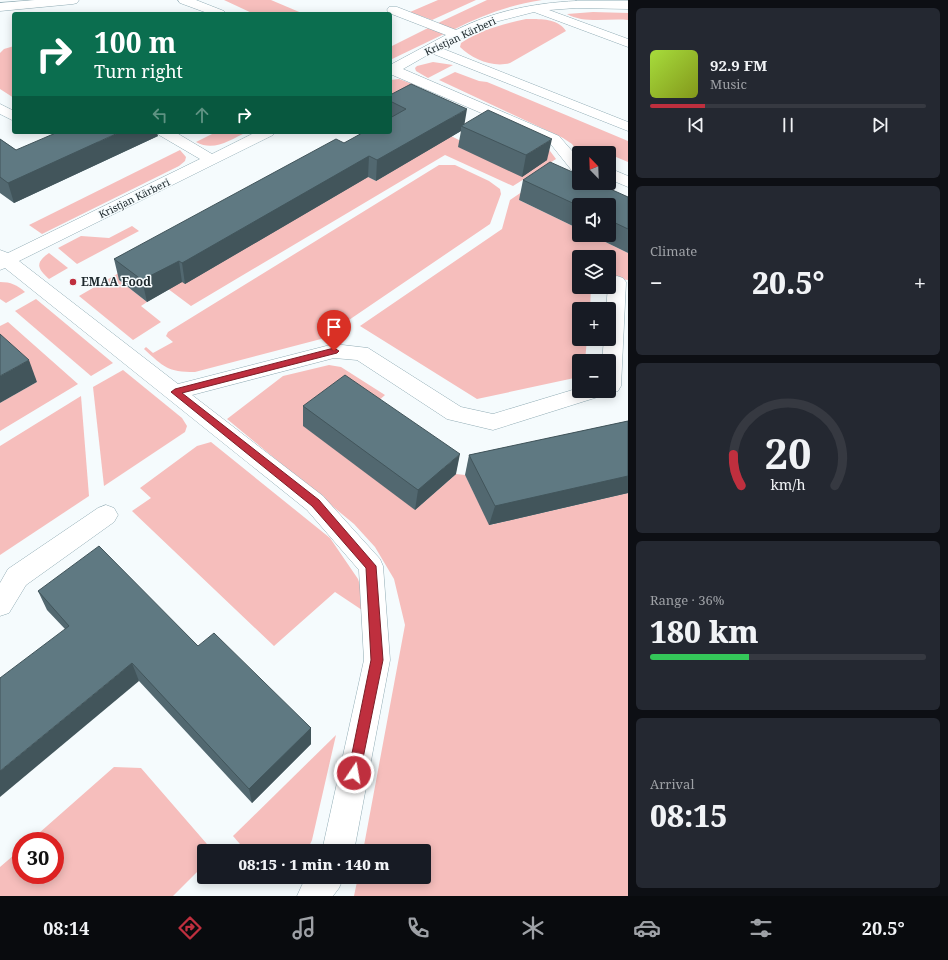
<!DOCTYPE html>
<html lang="en">
<head>
<meta charset="utf-8">
<style>
  body { margin:0; font-family:"Noto Serif",serif; background:#242831; color:#f1f3f6; height:100vh; display:flex; flex-direction:column; font-size:15px; white-space:nowrap }
  * { box-sizing:border-box; margin:0 }
  p { font-size:13px; color:#9ea1a6 }
  .icon { flex:none; width:22px; height:22px; fill:none; stroke:currentColor; stroke-width:2; stroke-linecap:round; stroke-linejoin:round }
  .map { position:relative; flex:1; overflow:hidden }
  .side { display:flex; flex-direction:column; gap:8px; padding:8px; background:#0d0f14; width:320px }
  .side>* { flex:none }
  .guide { position:absolute; left:12px; top:12px; width:380px; height:122px; border-radius:4px; box-shadow:0 2px 10px #0003; background:#0b6e4f; color:#fff; overflow:hidden }
  .needle { width:26px; rotate:337deg }
  .controls { position:absolute; left:572px; top:146px; display:grid; gap:8px }
  .controls a { display:grid; place-items:center; width:44px; height:44px; border-radius:4px; background:#171b24; box-shadow:0 2px 10px #0003; font-size:20px }
  .speed { position:absolute; left:12px; top:832px; display:flex; gap:8px; font-size:20px; font-weight:700; text-align:center }
  .speed>* { display:grid; place-content:center; width:52px; height:52px; border-radius:50%; background:#171b24; box-shadow:0 2px 10px #0003; line-height:1 }
  .speed .limit { border:6px solid #d22; background:#fff; color:#111 }
  .pin { position:absolute; display:grid; place-items:center; width:34px; height:34px; color:#fff; margin:-41px -17px; border-radius:50% 50% 50% 0; rotate:-45deg; box-shadow:0 0 4px #0007 }
  .pin .icon { rotate:45deg }
  .me { position:absolute; width:44px; margin:-22px; rotate:12deg; stroke-linejoin:round; filter:drop-shadow(0 0 3px #0008) }
  .turn { display:flex; align-items:center; gap:14px; height:84px; padding:0 16px; font-size:18px }
  .turn .icon { width:52px; height:52px; stroke-width:2.5 }
  .turn b { display:block; font-size:28px; line-height:34px }
  .lanes { display:flex; align-items:center; height:38px; padding:0 16px; background:#0003; justify-content:center; gap:20px; direction:ltr }
  .lanes .off { opacity:.35 }
  .big { font-size:30px; font-weight:800; line-height:1.1 }
  .side .card { flex:1; display:flex; flex-direction:column; justify-content:center; gap:6px; min-width:0; padding:0 14px; border-radius:6px; background:#242831 }
  .side .dial { align-items:center; gap:0 }
  .dial svg { height:104px; overflow:visible; fill:none; stroke:#363941; stroke-width:7; stroke-linecap:round; text-anchor:middle }
  .dial text { fill:#f1f3f6; stroke:none }
  .song { display:flex; align-items:center; gap:12px }
  .cover { width:48px; height:48px; border-radius:6px; background:linear-gradient(135deg,hsl(80 70% 55%),hsl(70 70% 35%)) }
  .played { height:4px; border-radius:2px; background:linear-gradient(90deg,#bf2f3e 20%,#363941 20%) }
  .keys { display:flex; justify-content:space-around; direction:ltr }
  .heat { display:flex; justify-content:space-between; align-items:center; font-size:22px; direction:ltr }
  .charge { height:6px; border-radius:3px; background:linear-gradient(90deg,#34c759 36%,#363941 0) }
  .trip { position:absolute; left:197px; top:844px; width:234px; height:40px; border-radius:4px; background:#171b24; box-shadow:0 2px 10px #0003; font-weight:800; line-height:40px; text-align:center }
  .menu { display:flex; height:64px; justify-content:space-around; align-items:center; background:#090b0e; color:#9ea1a6 }
  .menu .icon { width:28px; height:28px }
  .menu .on { color:#bf2f3e }
  .menu b { font-size:18px; color:#f1f3f6 }
  main { display:flex; flex:1; min-height:0 }
  .map>svg:first-child { display:block }
</style>
</head>
<body>
<main>
<div class="map">
<svg width="628" height="896" viewBox="0 0 628 896">
  <rect width="100%" height="100%" fill="#f5fbfd"/>
  <g fill="#f6bebc">
    <path d="M224,0H271L304,14H254Z"/>
    <path d="M438,0H476L432,20L410,12Z"/>
    <path d="M487,0H542C510,5 482,15 453,30L438,23Z"/>
    <path d="M593,12L628,13V20C609,18 584,24 567,14Z"/>
    <path d="M526,19C539,19 558,18 566,31L510,63C493,68 472,59 460,47L461,43C480,30 503,24 526,19Z"/>
    <path d="M428,28L444,34L390,60V47Z"/>
    <path d="M14,46V98L0,89V53L4,49Z"/>
    <path d="M433,62L453,65L428,78L416,71L415,68L417,66Z"/>
    <path d="M455,72L479,81L487,82L628,141V162L616,157L609,160V153L579,154L572,144L563,138L439,80Z"/>
    <path d="M399,79L415,85L390,98V80Z"/>
    <path d="M216,132H247C230,140 214,152 196,142Z"/>
    <path d="M451,136L465,143H544L556,159L513,186L445,155L191,306L140,268L119,280L147,302L141,306L161,322L133,340L79,296L143,259L368,177L376,181Z"/>
    <path d="M180,150L186,157L185,161L179,166L42,234L29,225Z"/>
    <path d="M439,165H455L489,181L500,189L501,194L490,224L321,339L195,372C167,372 164,367 144,349L146,347L153,353L173,342L166,336L168,332Z"/>
    <path d="M560,166L519,200L579,229V235H591L628,253V280L609,278V257H579V287H591L590,309H579V339H587L585,361H579V377L477,399L360,326L502,229L510,200Z"/>
    <path d="M132,226L139,231L77,264L58,248L81,236L109,238Z"/>
    <path d="M49,253L68,268L49,279C37,268 35,263 49,253Z"/>
    <path d="M0,282C11,282 17,285 25,292L6,303L0,299Z"/>
    <path d="M36,299L113,363L91,376L15,311Z"/>
    <path d="M8,322L78,384L0,431V403L37,382L0,348V326Z"/>
    <path d="M329,365L341,367L385,395L367,411L415,510L456,474L465,475L490,525L628,493V896H354L358,877H424V851H363L405,625L394,579L375,547L354,524L227,419L283,376Z"/>
    <path d="M123,370L182,418L187,426L185,432L104,486L93,387Z"/>
    <path d="M81,396L89,496L0,555V446Z"/>
    <path d="M211,442L330,538L358,579L367,606L362,610L335,592L274,646L132,511L151,498L140,488L197,446Z"/>
    <path d="M336,735L312,840L307,851H246L233,836Z"/>
    <path d="M114,767L141,768L213,851H204V865L173,896H0V867L21,849V875H55V841H30Z"/>
  </g>
  <g fill="none" stroke-linecap="round" stroke-linejoin="round">
    <defs>
      <g id="minor">
        <path d="M35,0H79L77,3L73,4L0,11V3Z"/>
        <path d="M178,0H196L224,11L226,14H210L180,3Z"/>
        <path d="M576,1H628V9L576,8L549,10L628,39V47L534,12L495,22L441,48L628,122V131L431,53L403,69L559,136L579,159V174L573,172L549,142L390,74V65L446,35L389,13L387,10L389,7H397L456,30C494,11 534,3 576,1Z"/>
        <path d="M0,104L14,111V121L0,114Z"/>
        <path d="M157,132H175L212,154L256,132H275L273,135L19,261L178,384L334,344L368,348L461,407L493,414L579,388V391H609V361H602L604,339H609V309H606L608,287H609L611,278L617,276L623,278L626,282L621,386L618,391L611,393L604,392L601,396L493,430L447,419L357,360L334,358L192,395L323,496L380,559L383,566L390,660L354,851H322L364,660L359,570L307,510L5,268L0,270V250L8,253L200,159L159,135Z"/>
        <path d="M609,168L628,176V187L609,179Z"/>
        <path d="M106,505L114,508L118,515L114,522L26,585L9,613L0,616V583L8,569L98,508Z"/>
        <path d="M308,877H344L339,888L333,896H297L302,885Z"/>
      </g>
    </defs>
    <use href="#minor" stroke="#91acb5" stroke-width="1"/>
    <use href="#minor" fill="#fff" fill-rule="evenodd"/>
  </g>
  <g fill="#526870">
    <path d="M390,95L464,124L547,160L522,177L458,147L461,131L376,181L368,177L185,284L182,282L147,302L119,280L114,259L344,143L390,132Z"/>
    <path d="M158,136L14,203L0,193V139L16,150Z"/>
    <path d="M523,180L628,197V253L591,235H609V205H579V229L519,200Z"/>
    <path d="M303,406L456,474L415,510L303,426Z"/>
    <path d="M628,421V493L489,525L465,475L469,455Z"/>
    <path d="M38,591L198,646L311,744L252,803L139,681L65,629L47,610Z"/>
  </g>
  <g fill="#42555b">
    <path d="M467,109L464,127L461,126V131L376,181L377,160Z"/>
    <path d="M120,132H157L158,136L14,203L8,183Z"/>
    <path d="M552,139L547,160L522,177L526,155Z"/>
    <path d="M369,156L368,177L185,284L182,263Z"/>
    <path d="M179,261L182,282L147,302L142,280Z"/>
    <path d="M29,360L37,382L0,403V376Z"/>
    <path d="M460,454L456,474L415,510L418,490Z"/>
    <path d="M628,476V493L489,525L495,506Z"/>
    <path d="M132,663L139,681L0,797V771Z"/>
    <path d="M311,728V744L252,803L249,789Z"/>
  </g>
  <g fill="#5f7982" stroke="#42555b">
    <path d="M411,84L467,109L377,160L369,156L182,263L179,261L142,280L114,259L336,139L344,143L364,132H390V118L406,109L390,101V95Z"/>
    <path d="M488,110L552,139L526,155L461,126Z"/>
    <path d="M58,132H120L8,183L0,177V139L16,150Z"/>
    <path d="M550,162L579,175V183H597L628,197V229L609,220V205H579V206L523,180Z"/>
    <path d="M0,334L29,360L0,376Z"/>
    <path d="M345,375L460,454L418,490L303,406Z"/>
    <path d="M628,421V476L495,506L469,455Z"/>
    <path d="M99,546L198,646L214,633L311,728L249,789L132,663L0,771V678L69,626L38,591Z"/>
  </g>
  <path fill="#bf2f3e" stroke="#7c1f28" d="M334,348L339,351L337,353L182,393L319,500L376,566L383,660L360,773L358,777L354,779L350,777L348,773L371,660L366,568L312,506L171,392L175,389Z"/>
  <circle fill="#bf2f3e" stroke="#f5fbfd" stroke-width="1.5" cx="73" cy="282" r="4"/>
  <g text-anchor="middle" stroke-width="3" stroke-linejoin="round" paint-order="stroke">
    <g font-size="10" fill="#1d282c" stroke="#f5fbfd">
      <text transform="translate(460 36) rotate(-25)" y="4">Kristjan Kärberi</text>
      <text transform="translate(134 198) rotate(-26)" y="4">Kristjan Kärberi</text>
    </g>
    <g font-size="12" font-weight="bold" fill="#1d282c" stroke="#f5fbfd" text-anchor="start">
      <text x="81" y="286">EMAA Food</text>
    </g>
  </g>
</svg>
<div class="controls">
<a><svg class="needle" viewBox="-14 -14 28 28"><path d="M0-13l5 13h-10z" fill="#e53935"/><path d="M0 13l5-13h-10z" fill="#9ea1a6"/></svg></a>
<a><svg class="icon" aria-label="sound" viewBox="0 0 24 24"><path d="M4 9h4l5-4v14l-5-4H4zM17 9q2 3 0 6"/></svg></a>
<a><svg class="icon" aria-label="layers" viewBox="0 0 24 24"><path d="M12 4l9 5-9 5-9-5zM3 14l9 5 9-5"/></svg></a>
<a>+</a>
<a>−</a>
</div>
<div class="speed"><div class="limit">30</div></div>
<div class="pin" style="left:334px;top:351px;background:#d93025"><svg class="icon" aria-label="arrive" viewBox="0 0 24 24"><path d="M6 21V4h12l-3 4 3 4H6"/></svg></div>
<svg class="me" style="left:354px;top:773px" viewBox="-20 -20 40 40"><circle r="17" fill="#bf2f3e" stroke="#fff" stroke-width="3"/><path d="M0-11L8 9 0 5-8 9z" fill="#fff"/></svg>
<div class="trip">08:15 · 1 min · 140 m</div>
<div class="guide">
<div class="turn"><svg class="icon" aria-label="right" viewBox="0 0 24 24"><path d="M7 20v-9h11M14 6l5 5-5 5"/></svg><div><b>100 m</b>Turn right</div></div>
<div class="lanes"><svg class="icon off" aria-label="left" viewBox="0 0 24 24"><path d="M17 20v-9H6M10 6l-5 5 5 5"/></svg><svg class="icon off" aria-label="ahead" viewBox="0 0 24 24"><path d="M12 20V5M6 11l6-6 6 6"/></svg><svg class="icon" aria-label="right" viewBox="0 0 24 24"><path d="M7 20v-9h11M14 6l5 5-5 5"/></svg></div>
</div>
</div>
<section class="side">
<div class="card">
<div class="song"><i class="cover"></i><div><b>92.9 FM</b><p>Music</p></div></div>
<div class="played"></div>
<div class="keys"><svg class="icon" aria-label="previous" viewBox="0 0 24 24"><path d="M18 5L8 12l10 7zM5 5v14"/></svg><svg class="icon" aria-label="pause" viewBox="0 0 24 24"><path d="M8 5v14M16 5v14"/></svg><svg class="icon" aria-label="next" viewBox="0 0 24 24"><path d="M6 5l10 7-10 7zM19 5v14"/></svg></div>
</div>
<div class="card"><p>Climate</p>
<div class="heat"><a>−</a><b class="big">20.5°</b><a>+</a></div>
</div>
<div class="card dial"><svg viewBox="0 0 100 80">
<path d="M14 69A42 42 0 1 1 86 69"/>
<path d="M14 69A42 42 0 0 1 8 45" stroke="#bf2f3e"/>
<text x="50" y="56" font-size="32" font-weight="700">20</text>
<text x="50" y="72" font-size="11">km/h</text>
</svg></div>
<div class="card"><p>Range · 36%</p><b class="big">180 km</b><div class="charge"></div></div>
<div class="card"><p>Arrival</p><b class="big">08:15</b></div>
</section>
</main>
<nav class="menu">
<b>08:14</b>
<svg class="icon on" aria-label="directions" viewBox="0 0 24 24"><path d="M12 3l9 9-9 9-9-9zM9 14v-3h6M13 9l2 2-2 2"/></svg>
<svg class="icon" aria-label="music" viewBox="0 0 24 24"><path d="M9 18V5l10-2v13"/><circle cx="6" cy="18" r="3"/><circle cx="16" cy="16" r="3"/></svg>
<svg class="icon" aria-label="phone" viewBox="0 0 24 24"><path d="M5 4h4l2 5-3 2q2 4 5 5l2-3 5 2v4C11 20 4 13 5 4z"/></svg>
<svg class="icon" aria-label="climate" viewBox="0 0 24 24"><path d="M12 3v18M4 7l16 10M4 17L20 7"/></svg>
<svg class="icon" aria-label="car" viewBox="0 0 24 24"><path d="M5 17H2v-5l4-1 3-4h7l3 4 3 1v5h-3M9 17h6M6 11h13"/><circle cx="7" cy="17" r="2"/><circle cx="17" cy="17" r="2"/></svg>
<svg class="icon" aria-label="filters" viewBox="0 0 24 24"><path d="M4 7h16M4 17h16"/><circle cx="9" cy="7" r="2"/><circle cx="15" cy="17" r="2"/></svg>
<b>20.5°</b>
</nav>
</body>
</html>
